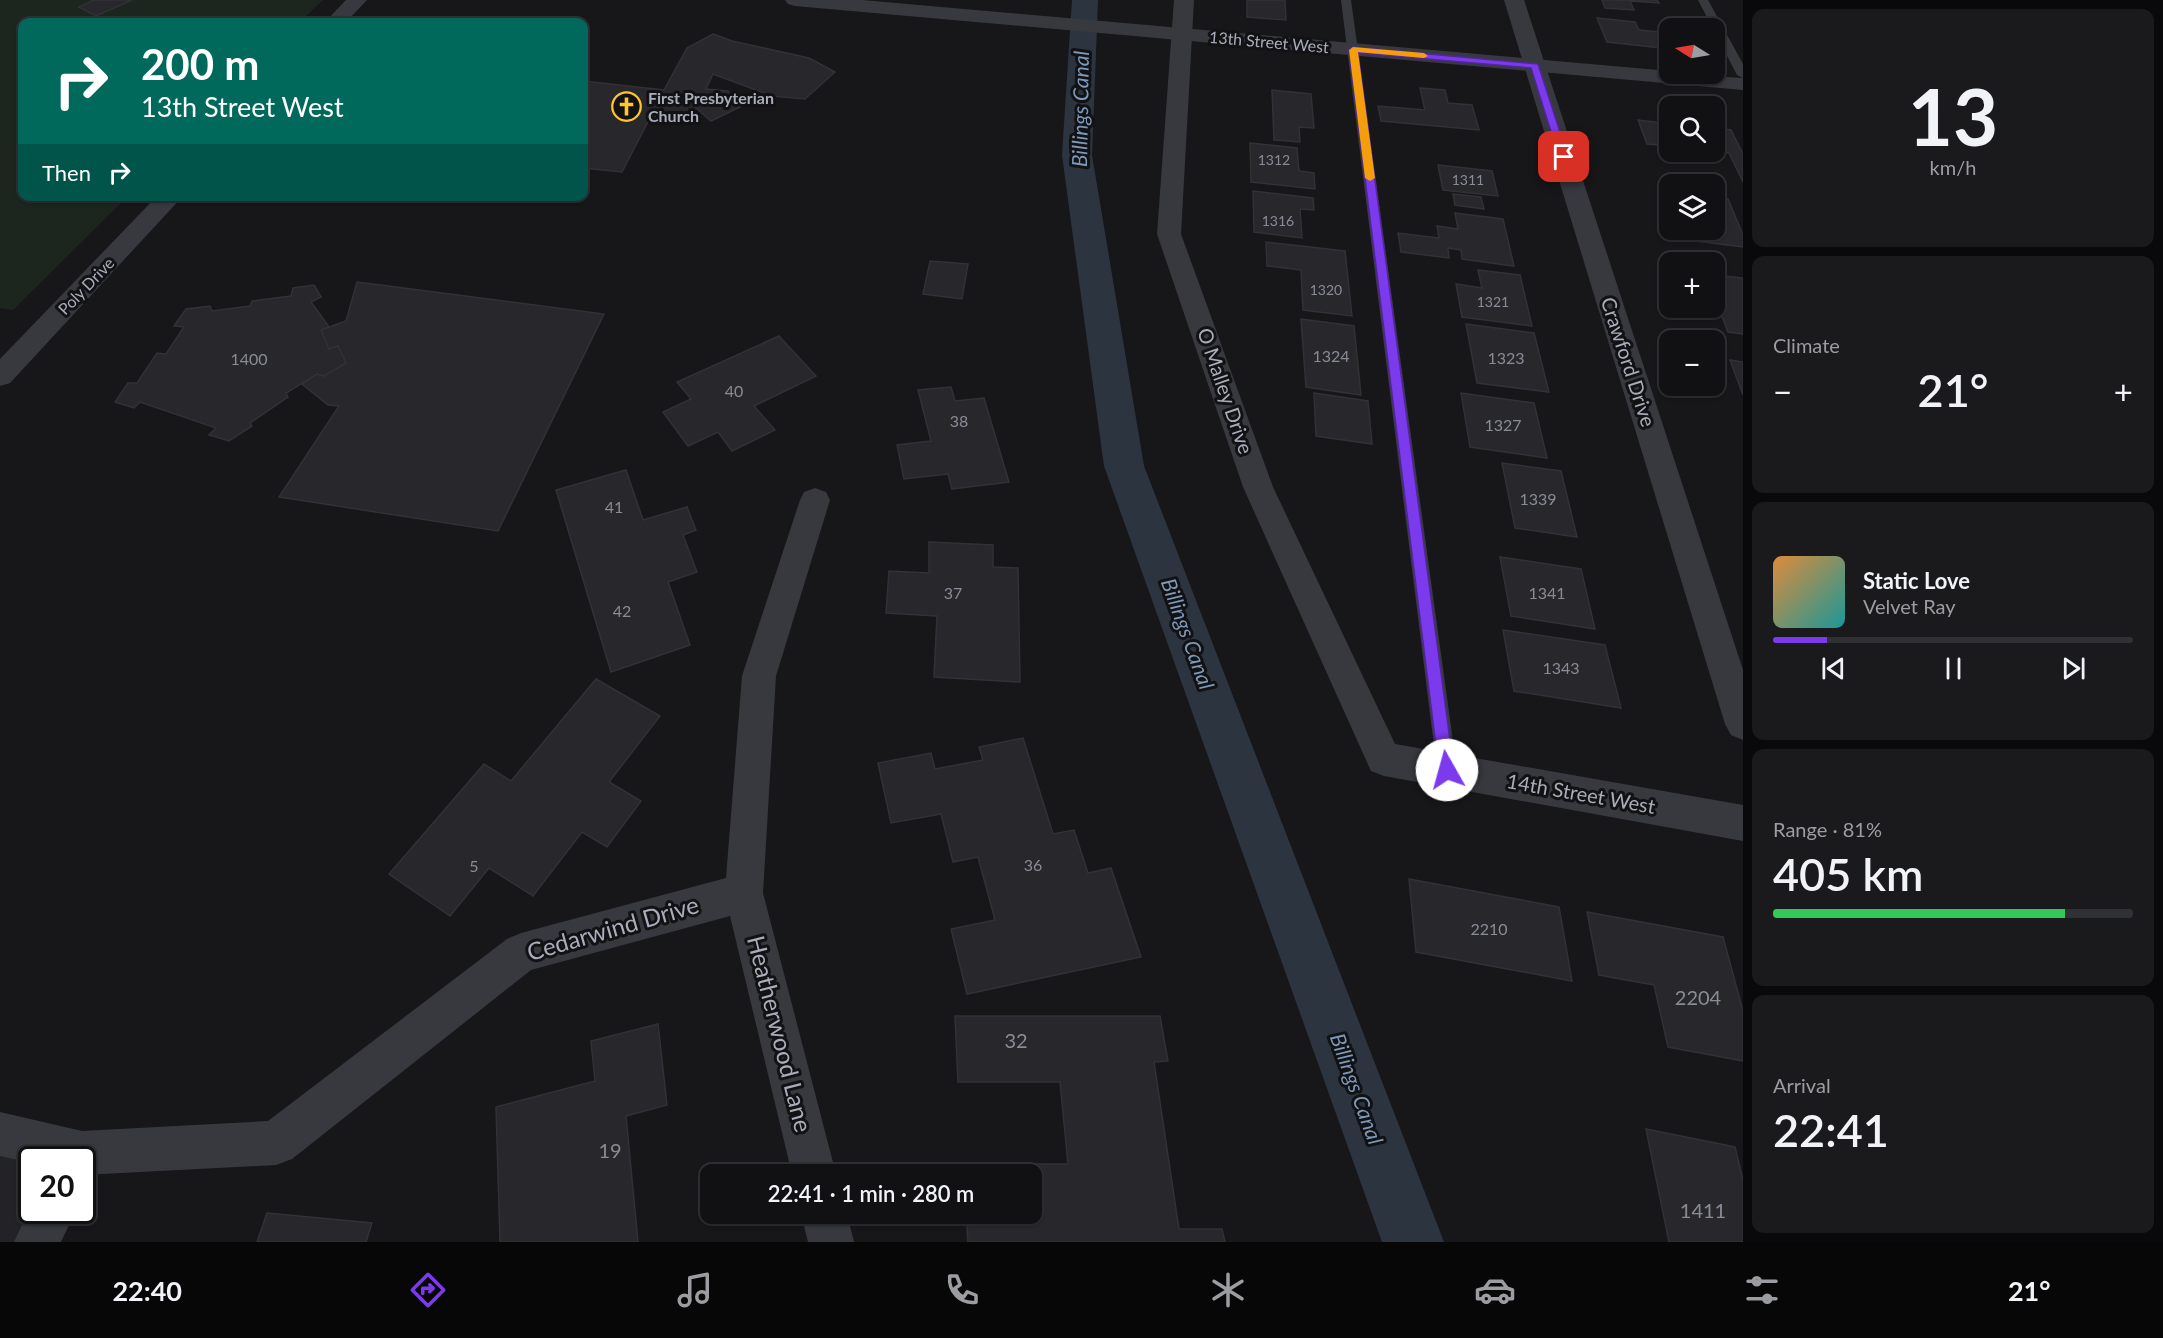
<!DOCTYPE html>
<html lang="en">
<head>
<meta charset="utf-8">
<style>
  body { margin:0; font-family:Lato,sans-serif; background:#1a1a1d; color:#f1f3f6; height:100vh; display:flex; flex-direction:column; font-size:22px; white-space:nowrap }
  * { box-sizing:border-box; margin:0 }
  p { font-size:20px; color:#9c9da0 }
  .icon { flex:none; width:33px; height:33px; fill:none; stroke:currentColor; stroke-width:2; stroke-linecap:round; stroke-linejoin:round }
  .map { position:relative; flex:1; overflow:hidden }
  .panel { display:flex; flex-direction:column; gap:9px; padding:9px; background:#09090b; width:420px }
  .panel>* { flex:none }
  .banner { position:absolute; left:18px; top:18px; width:570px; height:183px; border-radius:12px; box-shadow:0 2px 4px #0004,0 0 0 2px #303134; background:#00695c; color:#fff; overflow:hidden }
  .needle { width:39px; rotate:281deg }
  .fabs { position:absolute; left:1659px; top:18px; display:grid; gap:12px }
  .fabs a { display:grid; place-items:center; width:66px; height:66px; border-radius:12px; background:#111114; box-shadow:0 2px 4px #0004,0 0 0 2px #303134; font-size:30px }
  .speed { position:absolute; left:18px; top:1146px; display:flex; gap:12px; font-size:30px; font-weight:700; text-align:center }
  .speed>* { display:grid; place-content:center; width:78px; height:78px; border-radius:50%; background:#111114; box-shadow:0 2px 4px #0004,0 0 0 2px #303134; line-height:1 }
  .speed .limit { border:3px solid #111; border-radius:9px; background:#fff; color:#111 }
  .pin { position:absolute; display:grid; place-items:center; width:51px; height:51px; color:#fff; margin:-26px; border-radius:12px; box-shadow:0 3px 9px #0006 }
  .me { position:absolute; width:66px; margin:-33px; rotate:353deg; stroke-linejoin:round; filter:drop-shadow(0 0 4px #0008) }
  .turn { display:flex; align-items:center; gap:21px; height:126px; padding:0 24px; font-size:27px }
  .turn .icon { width:78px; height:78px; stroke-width:2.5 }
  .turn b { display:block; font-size:42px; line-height:51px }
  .then { display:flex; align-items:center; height:57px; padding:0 24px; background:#0003; gap:12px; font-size:22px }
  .big { font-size:45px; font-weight:600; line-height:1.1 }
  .panel .widget { flex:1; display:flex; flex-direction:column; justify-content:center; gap:9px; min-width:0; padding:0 21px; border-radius:12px; background:#1a1a1d }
  .panel .dial { align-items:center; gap:0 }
  .dial b { font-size:78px; line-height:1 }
  .song { display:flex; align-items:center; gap:18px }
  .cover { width:72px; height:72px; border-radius:9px; background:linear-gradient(135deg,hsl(30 70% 55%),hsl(180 70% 35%)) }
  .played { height:6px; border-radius:3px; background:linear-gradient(90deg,#7c3aed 15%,#303134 15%) }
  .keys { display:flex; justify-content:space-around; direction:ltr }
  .heat { display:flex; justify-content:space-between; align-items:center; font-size:33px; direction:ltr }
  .charge { height:9px; border-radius:4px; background:linear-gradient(90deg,#34c759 81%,#303134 0) }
  .trip { position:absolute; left:700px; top:1164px; width:342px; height:60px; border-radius:12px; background:#111114; box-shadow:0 2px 4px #0004,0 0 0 2px #303134; font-weight:600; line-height:60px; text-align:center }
  .tab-bar { display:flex; height:96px; justify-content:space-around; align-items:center; background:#070708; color:#9c9da0 }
  .tab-bar .icon { width:42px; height:42px }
  .tab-bar .active { color:#7c3aed }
  .tab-bar b { font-size:27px; color:#f1f3f6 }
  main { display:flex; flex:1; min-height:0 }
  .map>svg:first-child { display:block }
</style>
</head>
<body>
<main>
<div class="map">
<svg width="1743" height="1242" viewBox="0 0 1743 1242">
  <rect width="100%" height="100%" fill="#17171a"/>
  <path fill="#232327" d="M0,1134L32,1160V1210L37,1242H0Z"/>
  <path fill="#1d251f" d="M0,0H323L300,22H22V196L127,197L13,310L0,308Z"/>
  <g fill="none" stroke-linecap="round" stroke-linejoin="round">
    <path fill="#2c353f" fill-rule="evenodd" d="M1072,0H1098L1092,155L1144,466L1444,1242H1382L1104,466L1062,155Z"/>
  </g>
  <g fill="#28272b" stroke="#323136" stroke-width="1.5">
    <path d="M94,0H132L96,16L79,7Z"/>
    <path d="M1247,0H1285L1286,20L1247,17Z"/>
    <path d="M1602,0H1657L1659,3L1630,1L1634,10L1605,8Z"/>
    <path d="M1597,18L1635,22L1639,30L1670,33V49L1607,42Z"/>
    <path d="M1671,19L1702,22L1704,28H1675Z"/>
    <path d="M713,34L732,41L809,58L835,72L805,99L772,96L713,74L706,89L728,91L740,107L711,121L696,108L690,121L651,116L622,172L584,168V81L664,90L687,48Z"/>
    <path d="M1420,88L1445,90L1448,103L1472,105L1479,130L1381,121L1378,106L1425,110Z"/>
    <path d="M1272,90L1311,94L1314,128L1299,127L1300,142L1274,140Z"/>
    <path d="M1638,120L1670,124V146L1647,144Z"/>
    <path d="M1714,128L1731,130L1743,154V182L1729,153L1714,151Z"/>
    <path d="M1250,143L1297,148L1299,171L1314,173L1315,189L1251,182Z"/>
    <path d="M1438,165L1492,171L1498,196L1443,190Z"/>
    <path d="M1253,191L1313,198L1314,210L1300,209L1302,238L1254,232Z"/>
    <path d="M1453,194L1481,197L1484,209L1455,205Z"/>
    <path d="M1714,198L1728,199L1743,235V247L1696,241L1692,230H1714Z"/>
    <path d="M1455,213L1503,219L1514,266L1462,259L1461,250L1448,248L1449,258L1401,252L1398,233L1439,238L1437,226L1458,229Z"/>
    <path d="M1266,242L1345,251L1352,316L1303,310L1301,270L1267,266Z"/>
    <path d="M930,261L968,264L962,299L923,294Z"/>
    <path d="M1478,270L1520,275L1532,326L1462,317L1456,284L1482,288Z"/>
    <path d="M1714,275L1743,278V334L1728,332L1714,295Z"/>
    <path d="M357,282L604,314L498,531L279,497L339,406L328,405L302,384L317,374L324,376L346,363L338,346L329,349L321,330L346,321Z"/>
    <path d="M314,285L321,297L311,302L329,327L321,330L329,349L338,346L346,363L324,376L317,374L286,393L288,397L250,423L252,426L229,441L209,435L216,428L140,402L134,408L115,402L128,383H137L157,353L166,354L184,327L174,326L186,309L210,306L212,311L250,306L252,301L291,296L293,288Z"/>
    <path d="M1301,319L1354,326L1361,395L1306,387Z"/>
    <path d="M1466,324L1534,333L1549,392L1477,383Z"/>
    <path d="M779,336L816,376L754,406L775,430L732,451L718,432L688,446L663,412L691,399L677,382Z"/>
    <path d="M1730,360L1743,362V395Z"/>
    <path d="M951,387L955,401L984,398L1009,482L952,489L948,474L904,479L897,445L931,441L918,390Z"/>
    <path d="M1314,393L1368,401L1372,444L1316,436Z"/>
    <path d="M1461,393L1534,403L1547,458L1470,447Z"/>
    <path d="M1502,463L1561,471L1577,537L1515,528Z"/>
    <path d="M626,470L643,520L687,507L696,530L683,535L697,572L668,582L690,645L611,672L556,490Z"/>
    <path d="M929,542L993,545V567L1018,568L1020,682L934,677L937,616L886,613L889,571L929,573Z"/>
    <path d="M1500,557L1581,569L1595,629L1511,616Z"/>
    <path d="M1503,630L1605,645L1621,708L1514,691Z"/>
    <path d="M596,679L660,716L609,782L641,801L607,847L582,832L533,896L489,868L450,916L389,874L484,764L511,781Z"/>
    <path d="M1023,738L1053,834L1074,830L1088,873L1111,868L1141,957L967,994L951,929L995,920L978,857L953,862L941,814L891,823L878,763L931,753L935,769L983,760L979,747Z"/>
    <path d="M1409,879L1559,907L1572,981L1416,952Z"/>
    <path d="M1587,912L1723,937L1743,1011V1061L1668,1047L1654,985L1599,975Z"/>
    <path d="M955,1016H1160L1168,1061L1154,1062L1179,1229H1222L1225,1242H968L966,1214H1032V1174H964V1164H1068L1060,1082H958Z"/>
    <path d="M658,1024L667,1105L626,1116L638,1242H500L496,1107L595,1081L591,1041Z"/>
    <path d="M1646,1129L1735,1147L1743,1180V1242H1669Z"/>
    <path d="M267,1213L372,1223L366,1242H257Z"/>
  </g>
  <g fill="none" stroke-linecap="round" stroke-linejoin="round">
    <g fill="#38393f" fill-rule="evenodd">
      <path d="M1341,0H1351L1457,770L1454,776L1447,779L1440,776L1437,770Z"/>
      <path d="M1698,0H1708L1743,64V78L1737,75Z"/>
    </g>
    <g fill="#38393f" fill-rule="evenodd">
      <path d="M1174,0H1194L1181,234L1273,487L1395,744L1743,805V841L1384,776L1371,771L1243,487L1157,234Z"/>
      <path d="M1504,0H1524L1743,670V740L1731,735L1725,724Z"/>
      <path d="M815,488L826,492L830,500L776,676L763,893L836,1174H792L730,916L531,970L292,1159L276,1165L82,1175V1160H32V1163L0,1156V1112L82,1131L268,1121L507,939L521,933L726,878L742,676L800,500L804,492Z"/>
      <path d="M32,1204V1210H76L61,1242H14Z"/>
      <path d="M801,1214H847L854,1242H808Z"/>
    </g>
    <g fill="#38393f" fill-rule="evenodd">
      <path d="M346,0H367L346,22H325Z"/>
      <path d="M785,0H862L1670,71V74L1743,78V90L795,6L788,4Z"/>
      <path d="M157,196H183L10,383L0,386V359Z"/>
    </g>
  </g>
  <path fill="#7c3aed" stroke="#51269a" stroke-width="1.5" d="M1353,47L1538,64L1568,157L1564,160L1559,157L1531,68L1358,53L1454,770L1452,775L1447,777L1441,775L1439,770L1349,50Z"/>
  <path fill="#f59e0b" d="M1353,47L1424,53L1428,56L1424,58L1358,52L1375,178L1370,181L1365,178L1349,50Z"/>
  <defs>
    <symbol id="church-ring" viewBox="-11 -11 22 22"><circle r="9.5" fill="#121215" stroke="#ffc52a" stroke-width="1.5"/><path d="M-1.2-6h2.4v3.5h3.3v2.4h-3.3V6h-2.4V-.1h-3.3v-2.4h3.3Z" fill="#ffc52a"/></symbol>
  </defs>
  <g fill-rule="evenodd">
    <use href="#church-ring" x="610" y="90" width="33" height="33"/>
  </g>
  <g text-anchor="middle" stroke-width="6" stroke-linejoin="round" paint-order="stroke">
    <g font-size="14" fill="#898c97">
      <text x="1274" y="165">1312</text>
      <text x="1468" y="185">1311</text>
      <text x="1278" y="226">1316</text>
      <text x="1326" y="295">1320</text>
      <text x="1493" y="307">1321</text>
    </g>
    <g font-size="16" fill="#a9adbb" stroke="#121215">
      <text transform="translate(1269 42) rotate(5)" y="6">13th Street West</text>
      <text transform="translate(86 286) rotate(-46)" y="6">Poly Drive</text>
    </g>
    <g font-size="16" font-weight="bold" fill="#a9adbb" stroke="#121215" text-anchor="start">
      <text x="648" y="104">First Presbyterian<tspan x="648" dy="18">Church</tspan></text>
    </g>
    <g font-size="16" fill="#898c97">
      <text x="1331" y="362">1324</text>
      <text x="1506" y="364">1323</text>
      <text x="249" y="365">1400</text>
      <text x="734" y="397">40</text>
      <text x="959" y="427">38</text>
      <text x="1503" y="431">1327</text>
      <text x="1538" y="505">1339</text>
      <text x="614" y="513">41</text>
      <text x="953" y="599">37</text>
      <text x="1547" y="599">1341</text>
      <text x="622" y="617">42</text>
      <text x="1561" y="674">1343</text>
      <text x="1033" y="871">36</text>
      <text x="474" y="872">5</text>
      <text x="1489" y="935">2210</text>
    </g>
    <g font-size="20" fill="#a9adbb" stroke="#121215">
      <text transform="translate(1628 362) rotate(72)" y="7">Crawford Drive</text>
      <text transform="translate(1225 391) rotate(71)" y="7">O Malley Drive</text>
      <text transform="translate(1581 794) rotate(10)" y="7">14th Street West</text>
    </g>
    <g font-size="20" fill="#898c97">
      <text x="1698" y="1005">2204</text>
      <text x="1016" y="1048">32</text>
      <text x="610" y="1158">19</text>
      <text x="1703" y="1218">1411</text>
    </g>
    <g font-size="21" font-style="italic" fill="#7d99b8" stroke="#121215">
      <text transform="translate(1081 109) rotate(-89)" y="7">Billings Canal</text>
      <text transform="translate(1187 634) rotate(70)" y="7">Billings Canal</text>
      <text transform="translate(1356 1089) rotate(70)" y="7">Billings Canal</text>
    </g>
    <g font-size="24" fill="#a9adbb" stroke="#121215">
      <text transform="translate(613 929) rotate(-16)" y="8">Cedarwind Drive</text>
      <text transform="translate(779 1034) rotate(76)" y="8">Heatherwood Lane</text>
    </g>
  </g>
</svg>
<div class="fabs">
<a><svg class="needle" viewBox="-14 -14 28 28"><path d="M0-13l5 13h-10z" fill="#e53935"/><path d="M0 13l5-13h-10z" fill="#9c9da0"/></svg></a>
<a><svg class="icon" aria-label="search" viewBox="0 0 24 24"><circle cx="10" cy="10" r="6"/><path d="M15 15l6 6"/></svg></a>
<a><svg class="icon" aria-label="layers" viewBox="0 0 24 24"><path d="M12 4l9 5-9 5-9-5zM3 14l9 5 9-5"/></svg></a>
<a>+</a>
<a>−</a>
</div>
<div class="speed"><div class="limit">20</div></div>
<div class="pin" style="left:1564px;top:157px;background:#d93025"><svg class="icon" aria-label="arrive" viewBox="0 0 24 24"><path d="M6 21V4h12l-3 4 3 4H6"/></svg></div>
<svg class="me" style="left:1447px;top:770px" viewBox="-20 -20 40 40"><circle r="19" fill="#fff"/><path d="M0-13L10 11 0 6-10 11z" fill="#7c3aed"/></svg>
<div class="trip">22:41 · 1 min · 280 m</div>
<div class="banner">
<div class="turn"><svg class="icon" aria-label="right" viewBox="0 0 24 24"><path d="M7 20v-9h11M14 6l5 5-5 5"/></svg><div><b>200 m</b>13th Street West</div></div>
<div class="then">Then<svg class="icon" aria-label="right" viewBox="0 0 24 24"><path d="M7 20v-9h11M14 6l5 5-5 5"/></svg></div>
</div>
</div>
<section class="panel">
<div class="widget dial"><b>13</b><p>km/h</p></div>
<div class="widget"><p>Climate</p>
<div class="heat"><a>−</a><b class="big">21°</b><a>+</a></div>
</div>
<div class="widget">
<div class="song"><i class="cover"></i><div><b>Static Love</b><p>Velvet Ray</p></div></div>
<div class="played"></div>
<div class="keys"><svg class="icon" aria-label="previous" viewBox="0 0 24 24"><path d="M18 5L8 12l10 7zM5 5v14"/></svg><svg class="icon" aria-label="pause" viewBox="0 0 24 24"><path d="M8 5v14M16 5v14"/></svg><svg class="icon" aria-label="next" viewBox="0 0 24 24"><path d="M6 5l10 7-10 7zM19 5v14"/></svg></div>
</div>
<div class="widget"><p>Range · 81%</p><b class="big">405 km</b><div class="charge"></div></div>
<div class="widget"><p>Arrival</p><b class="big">22:41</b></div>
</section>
</main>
<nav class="tab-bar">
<b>22:40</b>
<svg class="icon active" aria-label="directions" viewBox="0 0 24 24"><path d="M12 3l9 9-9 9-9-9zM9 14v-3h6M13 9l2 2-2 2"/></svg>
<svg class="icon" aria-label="music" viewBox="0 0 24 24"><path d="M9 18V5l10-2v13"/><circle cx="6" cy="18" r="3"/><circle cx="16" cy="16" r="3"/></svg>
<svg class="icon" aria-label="phone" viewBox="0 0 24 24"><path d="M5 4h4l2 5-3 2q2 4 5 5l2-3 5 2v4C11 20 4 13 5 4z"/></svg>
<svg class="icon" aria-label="climate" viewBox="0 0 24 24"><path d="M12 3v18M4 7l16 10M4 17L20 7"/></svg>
<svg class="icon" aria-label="car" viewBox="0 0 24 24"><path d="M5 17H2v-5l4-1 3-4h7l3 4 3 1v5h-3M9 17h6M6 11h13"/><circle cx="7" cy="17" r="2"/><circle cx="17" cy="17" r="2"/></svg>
<svg class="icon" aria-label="filters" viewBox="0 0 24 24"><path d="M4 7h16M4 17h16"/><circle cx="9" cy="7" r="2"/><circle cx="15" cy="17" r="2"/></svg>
<b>21°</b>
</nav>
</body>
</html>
